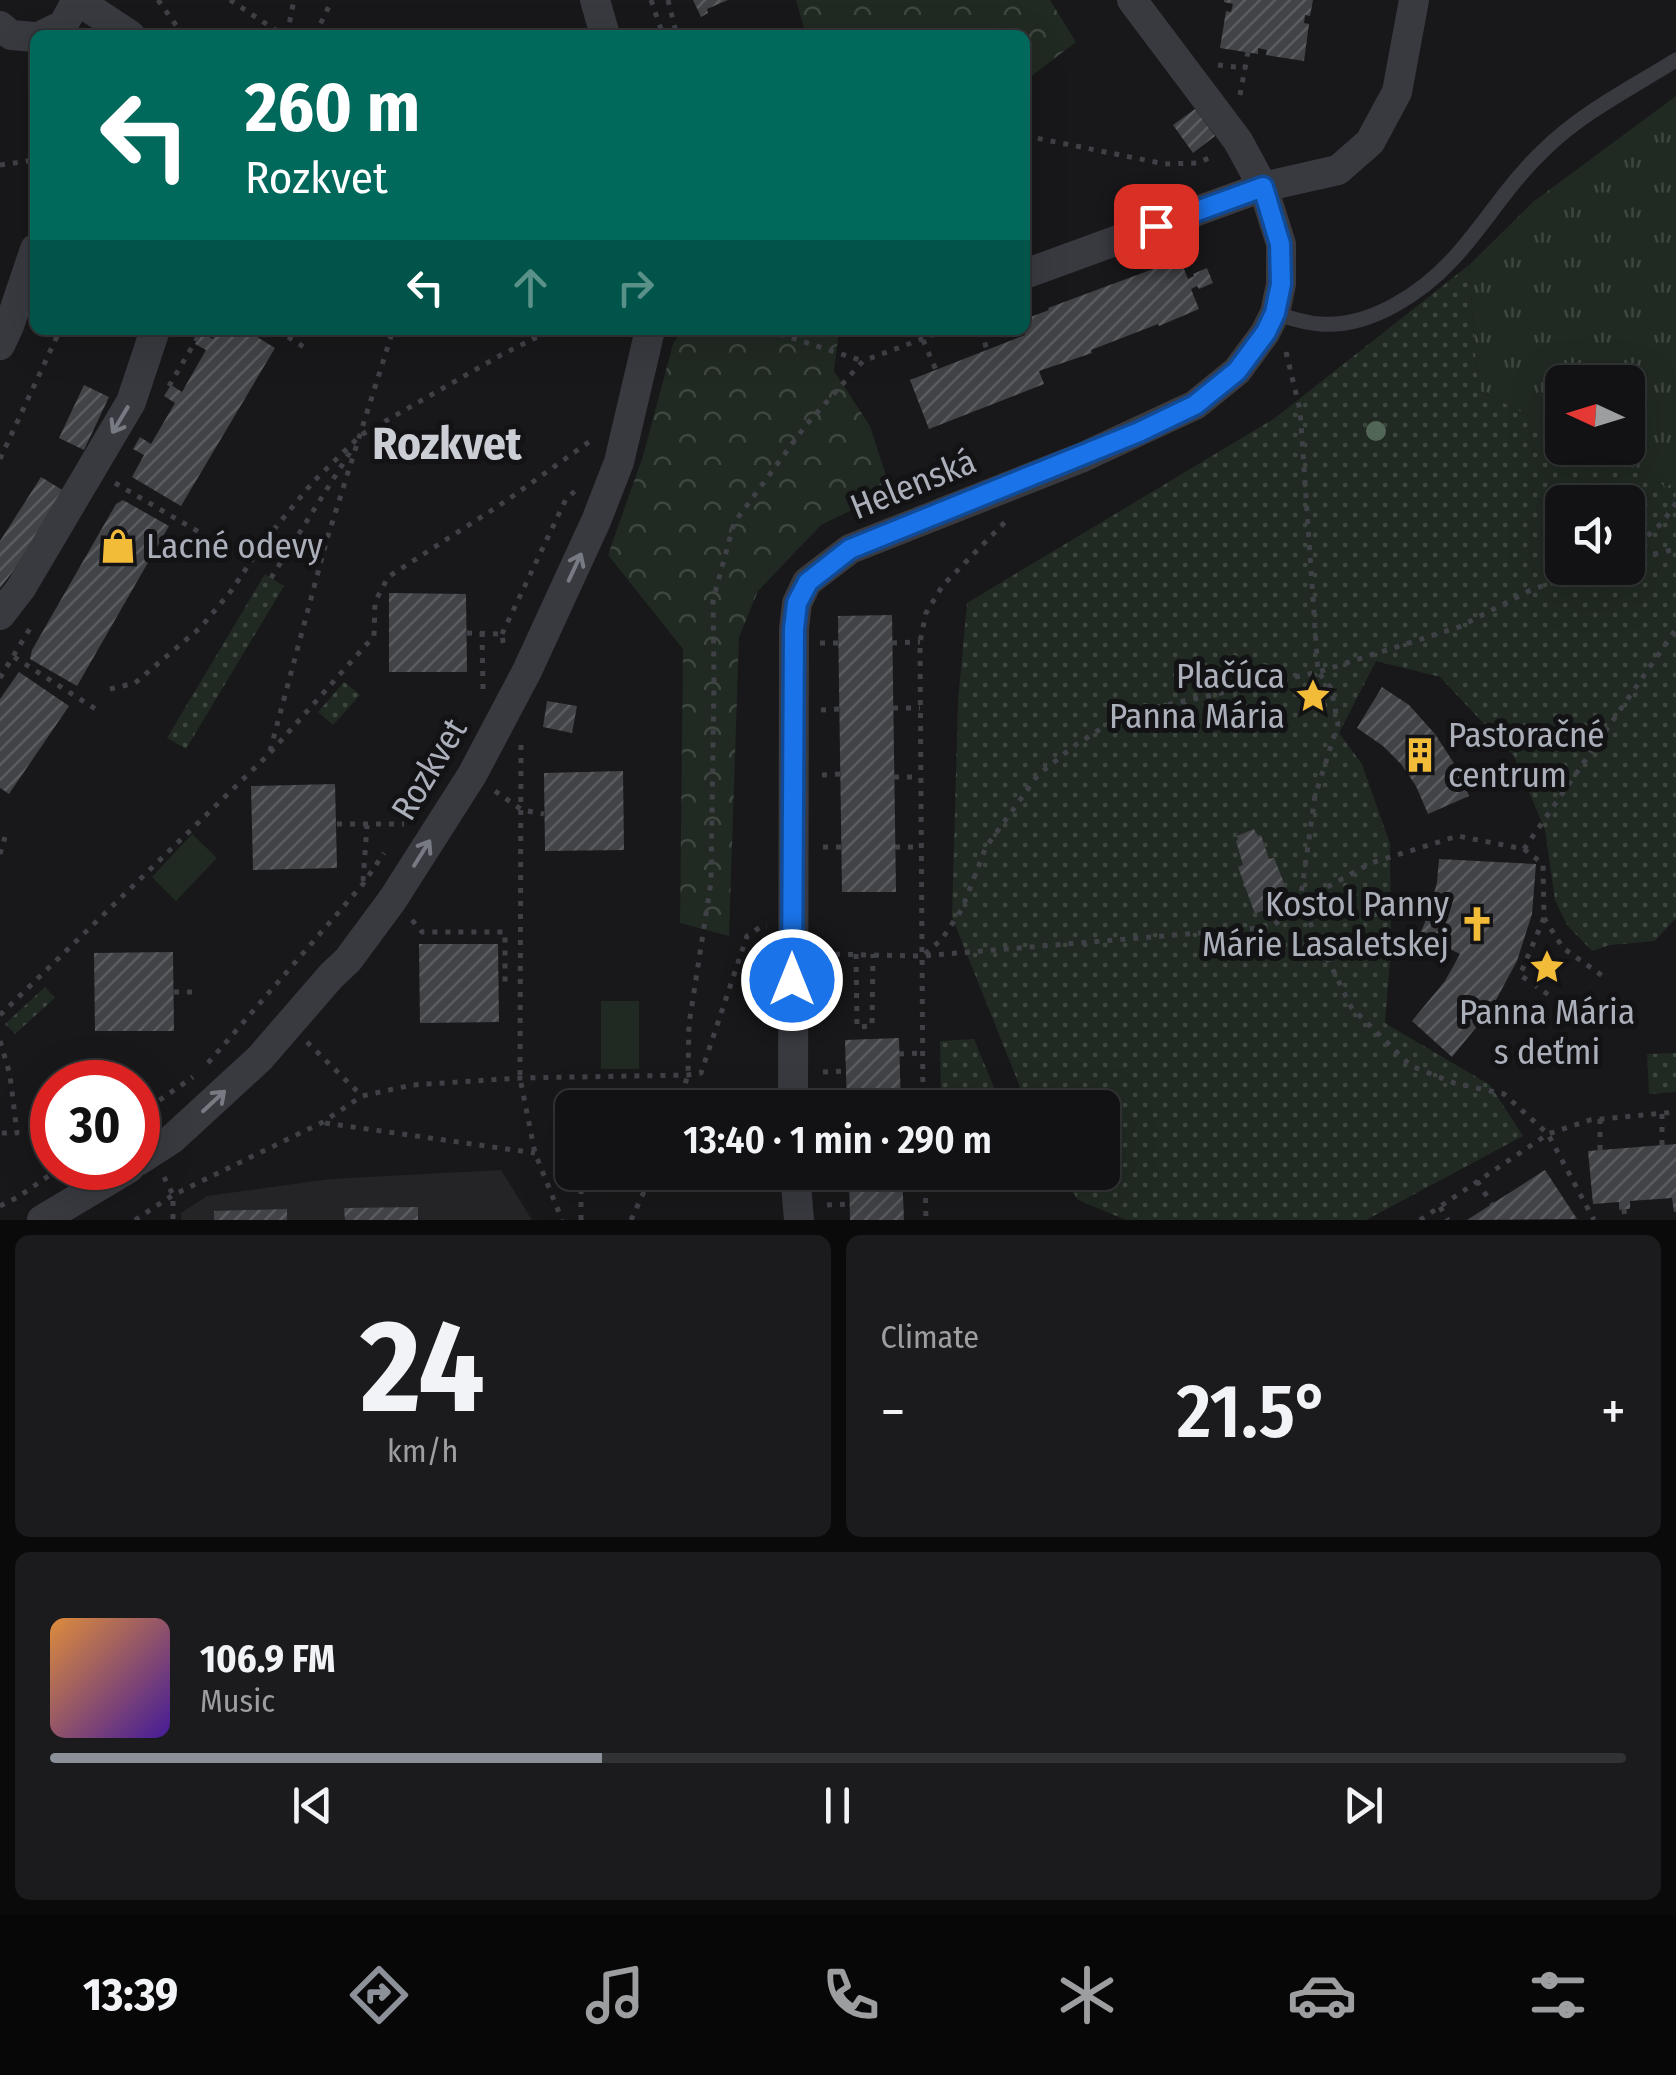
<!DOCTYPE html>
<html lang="en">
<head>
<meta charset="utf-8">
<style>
  body { margin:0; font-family:"Fira Sans Condensed",sans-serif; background:#1b1b1d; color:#f1f3f6; height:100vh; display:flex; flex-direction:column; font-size:38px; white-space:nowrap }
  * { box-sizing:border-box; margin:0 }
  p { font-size:32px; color:#9c9ea0 }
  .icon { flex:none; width:55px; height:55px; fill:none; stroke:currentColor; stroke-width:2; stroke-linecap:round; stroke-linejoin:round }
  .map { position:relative; height:1220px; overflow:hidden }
  .details { display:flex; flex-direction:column; gap:15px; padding:15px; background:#0a0a0b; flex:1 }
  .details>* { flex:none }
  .guide { position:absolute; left:30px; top:30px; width:1000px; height:305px; border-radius:15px; box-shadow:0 10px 40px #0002,0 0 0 2px #313234; background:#00695c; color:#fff; overflow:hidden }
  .needle { width:65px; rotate:274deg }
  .controls { position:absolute; left:1545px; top:365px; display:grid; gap:20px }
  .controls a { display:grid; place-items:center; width:100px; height:100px; border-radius:15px; background:#121214; box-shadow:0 10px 40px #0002,0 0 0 2px #313234; font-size:50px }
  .speed { position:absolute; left:30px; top:1060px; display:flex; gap:20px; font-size:50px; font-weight:700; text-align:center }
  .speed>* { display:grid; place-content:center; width:130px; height:130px; border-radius:50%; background:#121214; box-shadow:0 10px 40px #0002,0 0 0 2px #313234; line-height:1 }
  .speed .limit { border:15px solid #d22; background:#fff; color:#111 }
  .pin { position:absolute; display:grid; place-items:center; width:85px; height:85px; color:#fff; margin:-42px; border-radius:20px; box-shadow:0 5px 15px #0006 }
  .me { position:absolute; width:110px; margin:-55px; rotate:0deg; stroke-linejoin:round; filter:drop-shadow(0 0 8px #0008) }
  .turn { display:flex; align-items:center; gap:35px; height:210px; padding:0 50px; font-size:45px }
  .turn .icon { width:130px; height:130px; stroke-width:2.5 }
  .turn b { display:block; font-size:70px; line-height:85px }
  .lanes { display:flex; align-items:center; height:95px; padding:0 50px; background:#0003; justify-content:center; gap:50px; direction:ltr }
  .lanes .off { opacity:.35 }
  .big { font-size:75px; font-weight:600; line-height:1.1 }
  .details .card { flex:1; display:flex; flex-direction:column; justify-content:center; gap:15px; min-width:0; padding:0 35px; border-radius:15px; background:#1b1b1d }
  .details .dial { align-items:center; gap:0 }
  .dial b { font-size:130px; line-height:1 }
  .song { display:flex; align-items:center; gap:30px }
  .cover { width:120px; height:120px; border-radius:15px; background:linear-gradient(135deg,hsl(30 70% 55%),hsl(260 70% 35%)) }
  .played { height:10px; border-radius:5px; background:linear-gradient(90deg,#8c9099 35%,#313234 35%) }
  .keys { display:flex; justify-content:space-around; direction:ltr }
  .heat { display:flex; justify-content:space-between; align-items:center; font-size:55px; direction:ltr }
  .details .tiles { flex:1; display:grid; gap:15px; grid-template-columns:1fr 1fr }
  .card:last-child { grid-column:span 2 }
  .trip { position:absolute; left:555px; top:1090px; width:565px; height:100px; border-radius:15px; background:#121214; box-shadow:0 10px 40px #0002,0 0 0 2px #313234; font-weight:600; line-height:100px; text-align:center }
  .dock { display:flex; height:160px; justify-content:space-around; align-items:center; background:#070708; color:#9c9ea0 }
  .dock .icon { width:70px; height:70px }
  .dock .on { color:#8c9099 }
  .dock b { font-size:45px; color:#f1f3f6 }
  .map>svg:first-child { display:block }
</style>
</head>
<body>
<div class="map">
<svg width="1676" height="1220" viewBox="0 0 1676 1220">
  <defs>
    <pattern id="grass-tufts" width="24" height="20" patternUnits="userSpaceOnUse" patternTransform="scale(2.5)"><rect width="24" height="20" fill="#202922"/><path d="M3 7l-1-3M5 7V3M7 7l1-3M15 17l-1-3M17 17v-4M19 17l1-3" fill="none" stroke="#3e4640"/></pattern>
    <pattern id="forest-crowns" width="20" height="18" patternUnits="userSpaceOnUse" patternTransform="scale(2.5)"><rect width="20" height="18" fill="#202922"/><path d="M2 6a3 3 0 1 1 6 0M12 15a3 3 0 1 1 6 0" fill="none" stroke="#3e4640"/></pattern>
    <pattern id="park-dots" width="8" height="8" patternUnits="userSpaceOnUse" patternTransform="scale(2.5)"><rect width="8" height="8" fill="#202922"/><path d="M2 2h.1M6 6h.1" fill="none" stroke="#3e4640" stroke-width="1.8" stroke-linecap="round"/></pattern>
    <pattern id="building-hatch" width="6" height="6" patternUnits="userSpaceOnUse" patternTransform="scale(2.5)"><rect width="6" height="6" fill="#424347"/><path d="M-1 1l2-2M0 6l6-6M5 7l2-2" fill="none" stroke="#5b5c5f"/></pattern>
  </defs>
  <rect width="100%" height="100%" fill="#18181a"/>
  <path fill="#242427" d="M501,1170L532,1220H181V1213L207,1196L330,1179Z"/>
  <path fill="url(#grass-tufts)" d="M1676,96V492L1590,448H1628V382H1562V433L1478,390L1469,265L1533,202Z"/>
  <g fill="url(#forest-crowns)">
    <path d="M796,0H1050L1076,42L1025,81V35H806Z"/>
    <path d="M682,330H839L834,371L870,426L891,491L821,525L758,591L739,637L729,936L680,923L683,649L608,555L643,456L673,344Z"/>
  </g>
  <g fill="url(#park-dots)" fill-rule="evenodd">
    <path d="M1469,265L1478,390L1562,433V448H1590L1676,492V918L1655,941L1610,945L1592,951L1567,925L1555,900L1545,830L1514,756L1440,677L1376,661L1339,733L1362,764L1390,844L1391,949L1385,1023L1490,1085L1523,1136L1366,1220H1126L1078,1200L1060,1173L1102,1172V1108L1028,1107L952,917L958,701L967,603L1275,418ZM1562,502H1628V568H1562Z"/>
    <path d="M265,574L284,586L186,749L167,738Z"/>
    <path d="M344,682L360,695L333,725L318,712Z"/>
    <path d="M45,987L55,998L15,1034L5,1024Z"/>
    <path d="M974,1039L1002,1107H941L940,1041Z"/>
    <path d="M1676,1053V1092L1649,1094L1647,1054Z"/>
  </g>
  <g fill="#202922">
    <path d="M192,834L217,858L176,901L152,877Z"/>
    <rect x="601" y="1001" width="38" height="68"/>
  </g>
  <g fill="url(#building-hatch)">
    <path d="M693,0H728L707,9L708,13L701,17Z"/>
    <path d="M1224,0H1313L1310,16L1305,15L1304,23L1309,24L1304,61L1266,55L1267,50L1258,48V54L1220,48L1226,11L1231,12L1233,4L1224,2Z"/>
    <path d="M1195,109L1215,136L1193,153L1173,125Z"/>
    <path d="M1180,259L1188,279L1194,276L1193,274L1207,268L1213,283L1199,289L1197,286L1191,289L1199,309L1159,326L1158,324L1091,350L1092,353L1039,371L1044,384L929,429L910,380L1025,335L1023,330H1025V319L1049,310L1048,308Z"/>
    <path d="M218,330H246L275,348L181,506L132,477L144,455L133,449L140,437L151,444L175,403L164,396L171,385L182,392L206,350L195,344L202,333L213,339Z"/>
    <path d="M84,385L109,397L84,450L59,438Z"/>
    <path d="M41,477L64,491L14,570L0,588V541Z"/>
    <path d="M123,500L169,526L77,686L30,659L32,650L116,504Z"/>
    <path d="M389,593L466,594L467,672H389Z"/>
    <path d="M892,615L896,892H842L838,616Z"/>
    <path d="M19,672L69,706L9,794L0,788V699Z"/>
    <path d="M1382,687L1409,705L1435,734L1457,768L1469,796L1428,814L1416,786L1401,764L1383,746L1357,728Z"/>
    <path d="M547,701L577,706L572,733L543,727Z"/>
    <path d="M623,771L624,850L545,851L544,773Z"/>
    <path d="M335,784L337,868L253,870L251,786Z"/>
    <path d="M1254,829L1257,836L1261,835L1269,859L1274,858L1290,898L1255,914L1238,867L1243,865L1236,841L1238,840L1237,836Z"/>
    <path d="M1439,859L1536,864L1532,914L1517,961L1491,1009L1452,1057L1412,1021L1445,981L1460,954L1420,934L1429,913L1437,882Z"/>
    <path d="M419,944H498L499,1022L420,1023Z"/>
    <path d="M173,952L174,1031H95L94,953Z"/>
    <path d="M899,1038L901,1108H847L845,1040Z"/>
    <path d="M1676,1144V1212H1674L1672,1198L1630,1201V1209H1624L1619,1210V1202L1593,1204L1588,1151Z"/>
    <path d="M1545,1170L1577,1219L1467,1220L1492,1204Z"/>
    <path d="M849,1172H902L904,1220H850Z"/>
    <path d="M418,1207V1220H345L344,1208Z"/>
    <path d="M287,1209V1220H214V1211Z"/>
  </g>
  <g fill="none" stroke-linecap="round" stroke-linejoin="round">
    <g stroke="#3f4147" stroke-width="5" stroke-dasharray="5 8" stroke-linecap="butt">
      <path d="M158,0L183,35"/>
      <path d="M230,0L283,35"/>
      <path d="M651,0L663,35"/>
      <path d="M668,0L675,28L669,35"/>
      <path d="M287,35L294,0"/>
      <path d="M315,35L332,0"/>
      <path d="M355,35L381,32L389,35"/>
      <path d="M1218,65L1245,68"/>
      <path d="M1240,95L1248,52"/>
      <path d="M1025,140L1036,138L1165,164L1198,163L1213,156"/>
      <path d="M0,165L35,160"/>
      <path d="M1136,267L1142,265L1144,270"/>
      <path d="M277,330L307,349"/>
      <path d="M767,330L863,361"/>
      <path d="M981,330L987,350"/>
      <path d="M923,340L936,370"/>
      <path d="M1286,352L1300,410L1318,672L1331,688L1338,724L1315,796L1300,902L1351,1007L1411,1066L1454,1083L1504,1094L1548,1134L1594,1220"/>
      <path d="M169,386L202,330"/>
      <path d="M0,459L60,330"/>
      <path d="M115,483L204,535"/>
      <path d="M1628,553L1662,523L1676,503"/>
      <path d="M1628,560L1676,549"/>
      <path d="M271,578L354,446"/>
      <path d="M482,632L483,689"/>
      <path d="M467,633L502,634L504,649"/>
      <path d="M502,634L566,499L575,491"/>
      <path d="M820,643H839"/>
      <path d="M892,643L920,642"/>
      <path d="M14,657L97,710"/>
      <path d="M0,678L32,625"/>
      <path d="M110,689L135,683L201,627L231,591L266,539L313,482L361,435L501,355L551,330"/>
      <path d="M893,708H920"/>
      <path d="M821,710L840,709"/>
      <path d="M521,745L520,1078L535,1153L562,1220"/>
      <path d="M270,751L327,539L393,330"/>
      <path d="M822,775L841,774"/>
      <path d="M894,777H920"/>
      <path d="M495,791L522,810L544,814"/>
      <path d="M337,824H404"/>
      <path d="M823,847H842"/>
      <path d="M895,847H921"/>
      <path d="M1524,849L1543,864L1544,918L1563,948L1604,977"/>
      <path d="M0,854L5,837"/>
      <path d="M363,881L367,825"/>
      <path d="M1544,918L1520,975L1559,1002"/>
      <path d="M412,920L422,932H505V983"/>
      <path d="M822,954L922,956L1272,927L1300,902L1371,863L1458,836L1524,849L1676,629"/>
      <path d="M856,954L857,1027L872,1026L873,954"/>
      <path d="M925,954L942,939L962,909L986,847L1038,775L1074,746L1108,724L1138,711L1318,672L1459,627L1533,589L1600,568"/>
      <path d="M174,992H200"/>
      <path d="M0,1015L269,754L374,636L375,602L388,577L506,501L593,439"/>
      <path d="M0,1041L10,1075L17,1133H0"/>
      <path d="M307,1042L362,1096"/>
      <path d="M899,1054L922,1053"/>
      <path d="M208,1063L363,884L384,853"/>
      <path d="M823,1072L846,1071"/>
      <path d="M677,1108L688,1075L689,1024L711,882L714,679L713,600L734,523L806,425L863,361L946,330"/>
      <path d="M923,1108L920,642L926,613L943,585L1009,518"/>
      <path d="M1662,1114V1145"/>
      <path d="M138,1115L193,1077"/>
      <path d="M1600,1119V1150"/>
      <path d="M325,1123L535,1153"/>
      <path d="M925,1172L926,1220"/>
      <path d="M164,1177L173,1195V1220"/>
      <path d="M1477,1181L1492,1204"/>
      <path d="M903,1188L925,1187"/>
      <path d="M827,1205L850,1204"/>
      <path d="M0,1206L18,1197L60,1168"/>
      <path d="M1440,1207L1448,1220"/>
      <path d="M1624,1209L1625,1220"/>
      <path d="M135,1220L173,1195L323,1122L362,1096L412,1085L520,1078L688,1075L701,1073L747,936L762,926H767"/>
      <path d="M581,1220V1172"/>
      <path d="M631,1220L653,1172"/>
      <path d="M1420,1220L1548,1134L1590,1120L1676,1112"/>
    </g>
    <path stroke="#393a40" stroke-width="15" d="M1275,313C1289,318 1305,323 1320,324C1370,328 1422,293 1454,258C1485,224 1509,183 1543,151C1581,113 1631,88 1676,60"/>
    <g stroke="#393a40" stroke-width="30">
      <path d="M77,0L130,35"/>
      <path d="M595,0L605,35"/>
      <path d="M0,26L11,35L35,37"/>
      <path d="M43,35L63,25L77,0"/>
      <path d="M1025,274L1263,187L1338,170L1370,142L1397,92L1414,0"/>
      <path d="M0,345L9,326L35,249"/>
      <path d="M0,615L21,588L131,402L155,330"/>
      <path d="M793,1108L794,629L797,603L807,582L850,549L1083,457L1195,405L1237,371L1265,333L1275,313L1281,284V244L1263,187L1238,141L1132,0"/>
      <path d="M138,1161L172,1139L260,1058L331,976L348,960L393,899L472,775L527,671L596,521L619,462L650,330"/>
      <path d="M795,1172L799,1220"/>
      <path d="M42,1220L129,1168"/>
    </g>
  </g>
  <circle fill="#526655" cx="1376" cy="431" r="10"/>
  <defs><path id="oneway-shaft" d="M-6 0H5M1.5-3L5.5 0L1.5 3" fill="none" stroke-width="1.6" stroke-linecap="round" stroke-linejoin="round" transform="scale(2.5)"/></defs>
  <g stroke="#787a83">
    <use href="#oneway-shaft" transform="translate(120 420) rotate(121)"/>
    <use href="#oneway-shaft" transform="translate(575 567) rotate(-65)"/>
    <use href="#oneway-shaft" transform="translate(422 853) rotate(-58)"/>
    <use href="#oneway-shaft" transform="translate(214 1101) rotate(-43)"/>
  </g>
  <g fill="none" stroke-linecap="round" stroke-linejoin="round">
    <defs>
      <path id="route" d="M792,980L794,629L797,603L808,582L850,549L1139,432L1195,405L1237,371L1266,332L1275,313L1281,284L1280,244L1263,187L1156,226"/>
    </defs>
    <use href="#route" stroke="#114b97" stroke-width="25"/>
    <use href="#route" stroke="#1a73e8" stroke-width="18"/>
  </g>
  <defs>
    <symbol id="shop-bare" viewBox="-9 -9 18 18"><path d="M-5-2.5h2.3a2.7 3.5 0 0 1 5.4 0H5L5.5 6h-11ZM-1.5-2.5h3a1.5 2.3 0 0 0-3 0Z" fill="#f3bc38" stroke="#131316" stroke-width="2.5" paint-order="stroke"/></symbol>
    <symbol id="sight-bare" viewBox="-9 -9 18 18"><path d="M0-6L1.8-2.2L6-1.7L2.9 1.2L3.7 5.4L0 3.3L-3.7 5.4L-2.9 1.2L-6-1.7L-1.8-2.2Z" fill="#f3bc38" stroke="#131316" stroke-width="2.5" paint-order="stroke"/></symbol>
    <symbol id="building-bare" viewBox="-9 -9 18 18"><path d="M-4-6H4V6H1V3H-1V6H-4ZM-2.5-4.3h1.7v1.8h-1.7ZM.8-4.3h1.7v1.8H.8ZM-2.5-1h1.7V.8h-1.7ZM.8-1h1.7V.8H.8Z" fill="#f3bc38" stroke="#131316" stroke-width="2.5" paint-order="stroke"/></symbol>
    <symbol id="church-bare" viewBox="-9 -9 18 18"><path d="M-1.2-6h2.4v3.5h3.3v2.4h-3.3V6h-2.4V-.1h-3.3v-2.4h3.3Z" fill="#f3bc38" stroke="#131316" stroke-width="2.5" paint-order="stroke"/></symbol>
  </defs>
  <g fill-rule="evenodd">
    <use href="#shop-bare" x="93" y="521" width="50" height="50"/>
    <use href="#sight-bare" x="1288" y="671" width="50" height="50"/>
    <use href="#building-bare" x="1395" y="730" width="50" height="50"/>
    <use href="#church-bare" x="1452" y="899" width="50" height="50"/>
    <use href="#sight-bare" x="1522" y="942" width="50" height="50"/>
  </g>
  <g text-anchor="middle" stroke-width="10" stroke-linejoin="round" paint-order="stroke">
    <g font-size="35" fill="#abafba" stroke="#131316">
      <text transform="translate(913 484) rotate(-22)" y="12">Helenská</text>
      <text transform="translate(429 769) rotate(-59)" y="12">Rozkvet</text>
    </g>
    <g font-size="35" fill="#abafba" stroke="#131316" text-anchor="start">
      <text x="146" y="558">Lacné odevy</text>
      <text x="1285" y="688" text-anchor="end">Plačúca<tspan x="1285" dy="40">Panna Mária</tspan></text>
      <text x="1448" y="747">Pastoračné<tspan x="1448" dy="40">centrum</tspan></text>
      <text x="1449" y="916" text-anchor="end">Kostol Panny<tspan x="1449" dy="40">Márie Lasaletskej</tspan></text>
      <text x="1547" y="1024" text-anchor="middle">Panna Mária<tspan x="1547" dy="40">s deťmi</tspan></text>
    </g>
    <g font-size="45" font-weight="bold" fill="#ccced6" stroke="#131316">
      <text x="447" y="459">Rozkvet</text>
    </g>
  </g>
</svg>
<div class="controls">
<a><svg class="needle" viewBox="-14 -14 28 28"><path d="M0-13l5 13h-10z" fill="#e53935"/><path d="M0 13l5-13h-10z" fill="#9c9ea0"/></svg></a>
<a><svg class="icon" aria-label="sound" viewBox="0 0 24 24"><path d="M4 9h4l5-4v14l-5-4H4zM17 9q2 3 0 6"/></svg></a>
</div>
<div class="speed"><div class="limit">30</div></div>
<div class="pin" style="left:1156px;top:226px;background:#d93025"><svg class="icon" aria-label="arrive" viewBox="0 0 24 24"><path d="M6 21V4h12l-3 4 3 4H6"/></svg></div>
<svg class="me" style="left:792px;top:980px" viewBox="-20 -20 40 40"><circle r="17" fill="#1a73e8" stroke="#fff" stroke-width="3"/><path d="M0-11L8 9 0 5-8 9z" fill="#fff"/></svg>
<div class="trip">13:40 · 1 min · 290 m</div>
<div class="guide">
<div class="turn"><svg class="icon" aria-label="left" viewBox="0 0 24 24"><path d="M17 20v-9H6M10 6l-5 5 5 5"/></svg><div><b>260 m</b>Rozkvet</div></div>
<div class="lanes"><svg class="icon" aria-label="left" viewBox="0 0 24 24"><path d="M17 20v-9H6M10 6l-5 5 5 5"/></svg><svg class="icon off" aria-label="ahead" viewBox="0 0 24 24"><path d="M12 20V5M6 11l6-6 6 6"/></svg><svg class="icon off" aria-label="right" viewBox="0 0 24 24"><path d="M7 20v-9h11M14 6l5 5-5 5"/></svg></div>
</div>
</div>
<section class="details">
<div class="tiles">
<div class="card dial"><b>24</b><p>km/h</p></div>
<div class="card"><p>Climate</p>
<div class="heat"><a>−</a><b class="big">21.5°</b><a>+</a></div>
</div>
<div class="card">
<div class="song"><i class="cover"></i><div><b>106.9 FM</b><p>Music</p></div></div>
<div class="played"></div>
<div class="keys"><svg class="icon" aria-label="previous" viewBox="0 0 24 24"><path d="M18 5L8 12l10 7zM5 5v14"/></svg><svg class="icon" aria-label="pause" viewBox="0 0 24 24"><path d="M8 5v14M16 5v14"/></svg><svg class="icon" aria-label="next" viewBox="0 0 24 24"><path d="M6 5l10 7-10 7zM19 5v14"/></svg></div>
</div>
</div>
</section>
<nav class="dock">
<b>13:39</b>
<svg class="icon on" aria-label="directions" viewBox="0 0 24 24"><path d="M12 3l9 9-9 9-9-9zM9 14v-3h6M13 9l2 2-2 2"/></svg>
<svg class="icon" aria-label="music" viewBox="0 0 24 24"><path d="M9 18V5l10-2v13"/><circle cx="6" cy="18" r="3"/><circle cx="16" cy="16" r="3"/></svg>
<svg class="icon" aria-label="phone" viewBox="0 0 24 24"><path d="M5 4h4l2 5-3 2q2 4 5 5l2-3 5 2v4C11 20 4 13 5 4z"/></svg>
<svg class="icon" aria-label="climate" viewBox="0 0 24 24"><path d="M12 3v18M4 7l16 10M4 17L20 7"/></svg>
<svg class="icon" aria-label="car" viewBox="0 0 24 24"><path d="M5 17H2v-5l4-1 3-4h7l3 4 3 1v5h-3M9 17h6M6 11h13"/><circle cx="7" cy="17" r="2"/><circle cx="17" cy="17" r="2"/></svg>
<svg class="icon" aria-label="filters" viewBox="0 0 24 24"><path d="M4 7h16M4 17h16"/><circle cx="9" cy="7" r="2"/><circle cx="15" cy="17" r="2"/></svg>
</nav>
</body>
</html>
